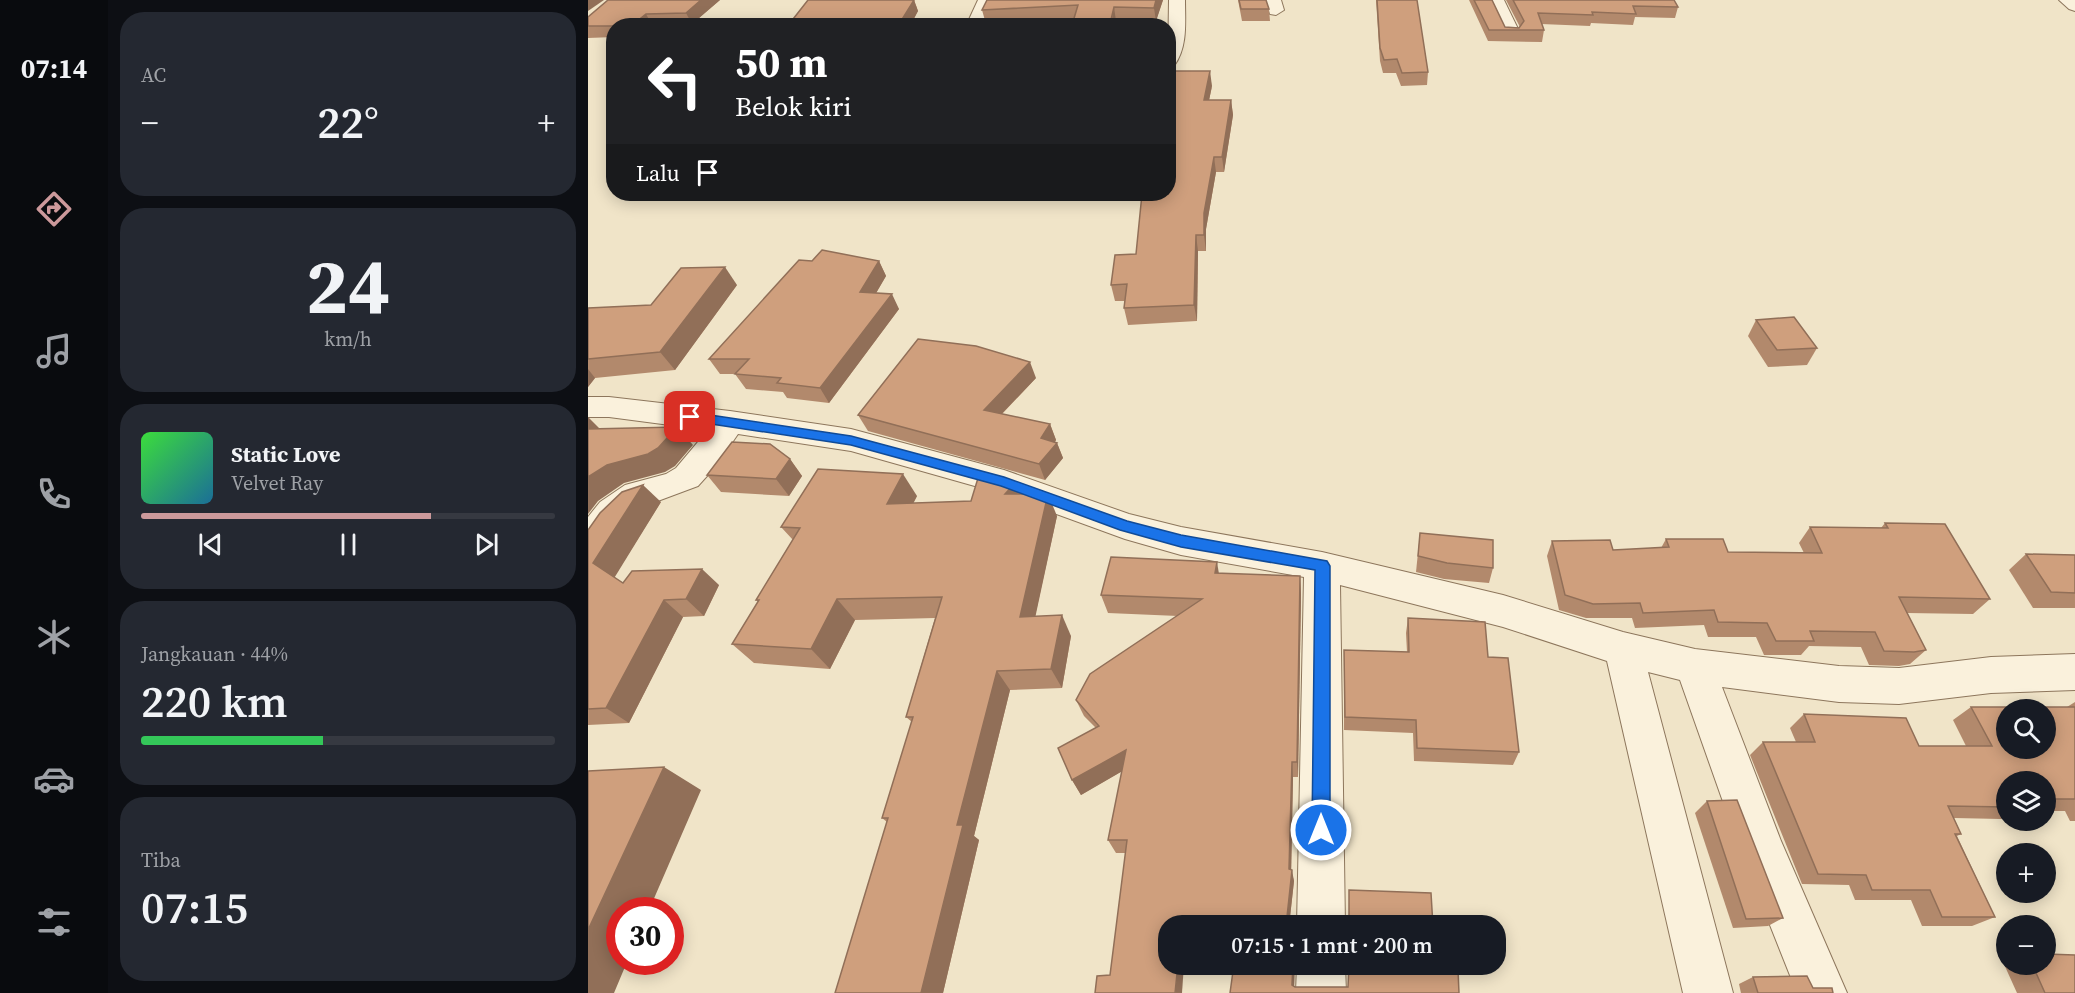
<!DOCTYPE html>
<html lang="id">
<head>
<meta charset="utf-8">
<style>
  body { margin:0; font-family:"Source Serif 4",serif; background:#242831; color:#f1f3f6; height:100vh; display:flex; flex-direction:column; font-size:22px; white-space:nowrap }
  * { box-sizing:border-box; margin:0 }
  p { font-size:20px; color:#9ea1a6 }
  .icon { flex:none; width:33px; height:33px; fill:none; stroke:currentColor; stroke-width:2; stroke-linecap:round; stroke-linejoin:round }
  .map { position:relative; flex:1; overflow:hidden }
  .sheet { display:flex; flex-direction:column; gap:12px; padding:12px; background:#0d0f14; width:480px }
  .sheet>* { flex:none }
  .top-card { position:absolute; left:18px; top:18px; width:570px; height:183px; border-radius:24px; box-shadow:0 3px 15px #0003; background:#202124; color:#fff; overflow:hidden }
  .tools { position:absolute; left:1408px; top:699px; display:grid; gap:12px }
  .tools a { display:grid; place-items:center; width:60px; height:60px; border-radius:50%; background:#171b24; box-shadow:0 3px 15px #0003; font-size:30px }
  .speed { position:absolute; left:18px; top:897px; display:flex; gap:12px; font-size:30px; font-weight:700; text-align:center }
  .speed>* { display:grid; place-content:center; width:78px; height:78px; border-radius:50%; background:#171b24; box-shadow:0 3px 15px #0003; line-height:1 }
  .speed .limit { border:9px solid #d22; background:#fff; color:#111 }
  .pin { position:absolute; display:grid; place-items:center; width:51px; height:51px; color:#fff; margin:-26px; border-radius:12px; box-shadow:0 3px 9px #0006 }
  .me { position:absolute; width:66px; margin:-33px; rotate:0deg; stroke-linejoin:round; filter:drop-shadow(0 0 4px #0008) }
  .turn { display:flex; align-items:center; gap:21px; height:126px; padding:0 30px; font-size:27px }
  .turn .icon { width:78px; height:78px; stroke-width:2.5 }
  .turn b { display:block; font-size:42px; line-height:51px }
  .then { display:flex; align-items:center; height:57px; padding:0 30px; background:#0003; gap:12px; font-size:22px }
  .big { font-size:45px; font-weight:600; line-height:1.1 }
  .sheet .card { flex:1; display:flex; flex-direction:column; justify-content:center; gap:9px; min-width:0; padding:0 21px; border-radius:24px; background:#242831 }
  .sheet .dial { align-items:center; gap:0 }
  .dial b { font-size:78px; line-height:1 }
  .song { display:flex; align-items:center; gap:18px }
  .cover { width:72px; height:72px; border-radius:9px; background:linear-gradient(135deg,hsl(120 70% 55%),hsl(200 70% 35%)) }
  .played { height:6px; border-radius:3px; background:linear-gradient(90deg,#cc999b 70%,#363941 70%) }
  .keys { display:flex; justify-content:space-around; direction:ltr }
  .heat { display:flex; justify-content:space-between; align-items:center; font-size:33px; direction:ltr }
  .charge { height:9px; border-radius:4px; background:linear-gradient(90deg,#34c759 44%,#363941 0) }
  .trip { position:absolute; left:570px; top:915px; width:348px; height:60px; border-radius:24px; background:#171b24; box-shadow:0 3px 15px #0003; font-weight:600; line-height:60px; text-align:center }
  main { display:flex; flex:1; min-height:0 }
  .dock { display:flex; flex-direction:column; width:108px; justify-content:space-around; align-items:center; background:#090b0e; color:#9ea1a6 }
  .dock .icon { width:42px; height:42px }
  .dock .active { color:#cc999b }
  .dock b { font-size:27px; color:#f1f3f6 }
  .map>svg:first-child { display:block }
</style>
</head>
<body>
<main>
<nav class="dock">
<b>07:14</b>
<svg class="icon active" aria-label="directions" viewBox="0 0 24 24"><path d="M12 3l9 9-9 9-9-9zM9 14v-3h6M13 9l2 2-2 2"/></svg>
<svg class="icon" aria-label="music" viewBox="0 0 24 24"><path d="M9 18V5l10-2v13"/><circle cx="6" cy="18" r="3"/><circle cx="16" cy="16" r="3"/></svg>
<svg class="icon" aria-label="phone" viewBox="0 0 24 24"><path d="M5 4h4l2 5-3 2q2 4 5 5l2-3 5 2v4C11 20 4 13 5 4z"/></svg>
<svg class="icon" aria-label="climate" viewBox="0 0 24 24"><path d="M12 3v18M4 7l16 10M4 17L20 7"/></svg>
<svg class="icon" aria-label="car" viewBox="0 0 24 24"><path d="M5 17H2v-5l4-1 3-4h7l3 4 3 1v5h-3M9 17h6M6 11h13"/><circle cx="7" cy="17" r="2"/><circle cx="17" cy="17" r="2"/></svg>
<svg class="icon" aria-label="filters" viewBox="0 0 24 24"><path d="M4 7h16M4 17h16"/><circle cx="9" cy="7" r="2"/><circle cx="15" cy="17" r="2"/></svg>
</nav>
<section class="sheet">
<div class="card"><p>AC</p>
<div class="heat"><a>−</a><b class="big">22°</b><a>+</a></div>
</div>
<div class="card dial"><b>24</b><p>km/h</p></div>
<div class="card">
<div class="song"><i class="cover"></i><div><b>Static Love</b><p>Velvet Ray</p></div></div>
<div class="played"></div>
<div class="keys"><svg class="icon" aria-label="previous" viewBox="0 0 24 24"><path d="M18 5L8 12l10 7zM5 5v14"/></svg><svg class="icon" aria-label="pause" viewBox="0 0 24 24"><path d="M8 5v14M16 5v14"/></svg><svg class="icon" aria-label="next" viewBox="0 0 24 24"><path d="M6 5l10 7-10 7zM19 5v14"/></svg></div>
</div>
<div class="card"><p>Jangkauan · 44%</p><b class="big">220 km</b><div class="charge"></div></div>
<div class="card"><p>Tiba</p><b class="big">07:15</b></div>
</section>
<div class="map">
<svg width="1487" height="993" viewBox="0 0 1487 993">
  <rect width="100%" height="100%" fill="#f0e4c8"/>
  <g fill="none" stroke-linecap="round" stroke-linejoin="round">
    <defs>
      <g id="minor">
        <path d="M390,0H406L395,26H378Z"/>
        <path d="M581,0H597C597,22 600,47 586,66L580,67Z"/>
        <path d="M677,0H693L696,10L688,15L682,14Z"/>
        <path d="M900,0H916L932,33L929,37H917Z"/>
        <path d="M1471,0H1487V11L1481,9Z"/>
        <path d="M0,397H21L142,411L263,429L416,470L541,514L593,527L734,552L915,595L1035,632L1107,649L1251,666L1311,668L1403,657L1487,654V690L1403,693L1311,704L1251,702L1134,687L1193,841L1259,993H1209L1151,847L1092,680L1060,672L1145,993H1095L1019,661L915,627L752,585L757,926H709L716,577L593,555L537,539L408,492L263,451L150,434L128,466L110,486L51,508L29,529L12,556L0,560V517L12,502L37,485L78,474L88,468L120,430L21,417H0Z"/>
        <path d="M709,964H757L758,993H708Z"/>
      </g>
    </defs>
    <use href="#minor" stroke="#8d765c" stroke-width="2"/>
    <use href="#minor" fill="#faf1dc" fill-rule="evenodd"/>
  </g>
  <g fill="#b2896c">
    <path d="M20,0H132L104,24L26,26V37L0,38V17Z"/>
    <path d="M326,0L330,11L322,26H203L202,23Z"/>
    <path d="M399,0H575L568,21H528L527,26H484L486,19L398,24L394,10Z"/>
    <path d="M650,0H678L681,9L682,21H654Z"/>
    <path d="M788,0H829L840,72L839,85L813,86L808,73H795L792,61Z"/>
    <path d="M881,0H904L917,27L931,28L932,27L918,0H1086L1090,7L1087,18L1047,17L1045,25L1003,23L1002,26L953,24L956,30L954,42L900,41Z"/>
    <path d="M624,86L621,100H643L645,115L636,172H628L618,229V251H610L609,321L540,325L536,308L537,301H527L523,285L548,254Z"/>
    <path d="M224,261H291L298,276L288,293L311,309L241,403L199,398L195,392L158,389L147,374H148H132L121,359Z"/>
    <path d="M149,285L87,370L7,378L0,387V308L63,305Z"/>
    <path d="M1168,320L1229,348L1219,365L1180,367L1160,336Z"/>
    <path d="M448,378L414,414L462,424L468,440L467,442L469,443L475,458L457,480L280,431L270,415Z"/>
    <path d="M202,459L214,476L201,496L133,492L119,475Z"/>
    <path d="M427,483L432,494L469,516L447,616L483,636L474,688L422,690L386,836L391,840L355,993H247L299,822L294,818L324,722L318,717L347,618L267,620L242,669L166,663L144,644L170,602L168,600L205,540L193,527L329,496L325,503L383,501Z"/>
    <path d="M73,502L26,577L35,583L131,585L116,616L95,617L41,723L0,725V530Z"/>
    <path d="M1297,523L1402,599L1385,614L1319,613L1338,650L1322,664L1311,666L1281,665L1273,647L1221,646L1213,655H1176L1168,637H1120L1116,625L1047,628L1044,618H998L971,610L959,556L964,541L1025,550L1073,548L1078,539L1140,552L1216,553L1211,543L1222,527L1293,528Z"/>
    <path d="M832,533L905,568L901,583L856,579L828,572Z"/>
    <path d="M1438,554L1487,555V608H1445L1421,570Z"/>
    <path d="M631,574L712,576L713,594L710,777H705L703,870L706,881L701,926H580L522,975L538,853H528L520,840L534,771L493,795L484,780L508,728L496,716L488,700L590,616L520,613L513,595Z"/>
    <path d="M820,618L900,657L931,752L925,765L826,761L825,733L756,730V650L819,652L818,633Z"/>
    <path d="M1487,702V821H1482L1477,811H1458V782H1419V816L1413,819L1366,818L1373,834L1369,836L1407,917L1384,926H1334L1323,900H1267L1261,885L1214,884L1162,755L1175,742H1208L1202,728L1216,714L1331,746H1378L1365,720L1383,707H1479Z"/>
    <path d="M1119,801L1195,918L1180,926L1145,928L1107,813Z"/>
    <path d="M1419,960V964H1458L1487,993H1429L1415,962Z"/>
    <path d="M1165,977L1225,988L1245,993H1153L1151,984Z"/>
  </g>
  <g fill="#916f58">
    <path d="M0,0H16L0,11Z"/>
    <path d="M113,0H132L104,24L98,13Z"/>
    <path d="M326,0L330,11L322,26H310Z"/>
    <path d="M568,0H575L568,21L566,8Z"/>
    <path d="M526,7L528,21L527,26H523Z"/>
    <path d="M58,14L64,25L63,26H43Z"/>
    <path d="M622,71L624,86L618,115L616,100Z"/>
    <path d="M643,100L645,115L636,172L634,157Z"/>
    <path d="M626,157L628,172L618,229V251L616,235V213Z"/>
    <path d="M608,235L610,251L609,321L606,305Z"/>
    <path d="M291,261L298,276L280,307L272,292Z"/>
    <path d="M137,267L149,285L87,370L72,352Z"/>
    <path d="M304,294L311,309L241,403L232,388Z"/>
    <path d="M442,362L448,378L403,425L396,410Z"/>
    <path d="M0,369L7,378L0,387Z"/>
    <path d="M0,417L16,433L0,442Z"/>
    <path d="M462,424L468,440L459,453L453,438Z"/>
    <path d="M89,427L105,445L87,466L77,472L36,483L10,501L0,514V477L19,465Z"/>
    <path d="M469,443L475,458L457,480L451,464Z"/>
    <path d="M202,459L214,476L201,496L188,479Z"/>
    <path d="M315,474L329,496L314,526L299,504Z"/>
    <path d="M427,483L437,505L417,494Z"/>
    <path d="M55,485L73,502L25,580L5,563Z"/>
    <path d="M460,494L469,516L443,637L432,617Z"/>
    <path d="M629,562L632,580L627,573Z"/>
    <path d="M114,569L131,585L116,616L98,599Z"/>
    <path d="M712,576L713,594L710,777L709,762Z"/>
    <path d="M249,599L267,620L242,669L223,649Z"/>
    <path d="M76,600L95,617L41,723L18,708Z"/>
    <path d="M474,615L483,636L474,688L463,669Z"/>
    <path d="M409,671L422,690L386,836L391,840L355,993H333L369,825Z"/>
    <path d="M538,750L545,765L493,795L484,780Z"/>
    <path d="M704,762L705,777L703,881L701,869Z"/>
    <path d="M76,767L113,790L61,910H32V962H39L26,993H0V930Z"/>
    <path d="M704,870L706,881L701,926H698Z"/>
    <path d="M590,964H596L594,993H587Z"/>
    <path d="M705,964H707L706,993L704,985Z"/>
  </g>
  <g fill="#cf9f7d" stroke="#916f58" stroke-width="1.5" fill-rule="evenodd">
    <path d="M20,0H113L98,13L58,14L43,26H0V17Z"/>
    <path d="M220,0H326L310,26H234L237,21L202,23Z"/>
    <path d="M399,0H568L566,8L526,7L522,24L484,25L490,5L394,10Z"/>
    <path d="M651,0H678L681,9H653Z"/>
    <path d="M789,0H829L840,72L814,73L809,59L796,60L792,48Z"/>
    <path d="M886,0H904L917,27L931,28L936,21L925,0H1086L1090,7L1045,6L1048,14L1004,12L1005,15L950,13L956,30H901Z"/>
    <path d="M580,71H622L616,100H643L634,157H626L616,213V235H608L606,305L536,308L539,284L523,285L527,255L548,254L554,194H580Z"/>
    <path d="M234,250L291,261L272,292L304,294L232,388L189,383L193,378L147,374L161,359H121L211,260L224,261Z"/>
    <path d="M137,267L72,352L0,359V308L63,305L93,268Z"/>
    <path d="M1206,317L1229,348L1189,350L1168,320Z"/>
    <path d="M330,339L388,346L442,362L396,410L462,424L453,438L469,443L451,464L270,415Z"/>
    <path d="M89,427L70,448L60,454L19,465L0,477V429Z"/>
    <path d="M144,442L182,444L202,459L188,479L119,475Z"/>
    <path d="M230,469L315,474L299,504L383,501L390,478L427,483L417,494H460L432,617L474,615L463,669L409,671L369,825H375L333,993H247L300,818H294L325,717H318L354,597L249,599L223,649L144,644L171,600H168L212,528L193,527Z"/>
    <path d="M55,485L5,563L35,583L44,571L114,569L98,599L76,600L18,708L0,709V530L12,513L34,492Z"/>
    <path d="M1297,523L1357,524L1402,599L1311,597L1338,650L1326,652L1296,651L1287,632L1222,631L1226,641H1188L1179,623L1130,622L1126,610L1055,613L1052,603L1005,604L977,595L964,541L1022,540L1025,550L1081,547L1078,539H1135L1140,552L1234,553L1222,527L1300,528Z"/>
    <path d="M832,533L905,540V568L859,563L830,556Z"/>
    <path d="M1438,554L1487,555V593L1463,592Z"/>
    <path d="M523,557L629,562L627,573L712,576L709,762H704L701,869L704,870L698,926H580V964H590L587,993H507L509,976L522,975L539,840H520L538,750L484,780L470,748L511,726L488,700L502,674L614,599L513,595Z"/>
    <path d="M820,618L897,622L900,657L920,658L931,752L829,748L828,720L757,717L756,650L821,652Z"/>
    <path d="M1383,707H1487V799H1458V782H1419V807L1360,806L1373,834H1367L1407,917H1354L1342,890H1284L1278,875L1230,874L1175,742H1227L1216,714L1318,718L1331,746H1404ZM1419,710H1458V748H1419Z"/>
    <path d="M76,767L0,930V771Z"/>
    <path d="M1149,800L1195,918L1158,919L1119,801Z"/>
    <path d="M761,890L843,893L845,926H761Z"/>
    <path d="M1458,954L1487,955V993H1457L1444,964H1458Z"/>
    <path d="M646,964H705L704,985L707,987H760L761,964H848V969L870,970L871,993H642Z"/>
    <path d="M1219,976L1225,988H1244L1245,993H1170L1165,977Z"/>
  </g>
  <path fill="#1a73e8" stroke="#114b97" stroke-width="1.5" d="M102,412L263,436L416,477L539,521L593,535L739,561L742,566V830L740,836L733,839L727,836L724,830L727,570L593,547L532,530L413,486L263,445L97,420L96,417Z"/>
</svg>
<div class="tools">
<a><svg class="icon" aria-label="search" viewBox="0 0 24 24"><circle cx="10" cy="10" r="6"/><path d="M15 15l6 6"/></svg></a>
<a><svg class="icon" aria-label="layers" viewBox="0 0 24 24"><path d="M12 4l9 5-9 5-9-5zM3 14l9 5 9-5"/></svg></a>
<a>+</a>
<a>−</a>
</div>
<div class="speed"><div class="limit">30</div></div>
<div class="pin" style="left:102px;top:417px;background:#d93025"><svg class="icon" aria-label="arrive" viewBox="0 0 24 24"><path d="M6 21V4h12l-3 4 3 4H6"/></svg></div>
<svg class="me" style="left:733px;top:830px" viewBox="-20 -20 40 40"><circle r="17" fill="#1a73e8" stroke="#fff" stroke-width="3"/><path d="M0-11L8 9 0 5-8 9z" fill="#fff"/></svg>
<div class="trip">07:15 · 1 mnt · 200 m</div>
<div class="top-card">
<div class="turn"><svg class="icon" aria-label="left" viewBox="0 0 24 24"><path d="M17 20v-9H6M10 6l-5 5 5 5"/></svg><div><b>50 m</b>Belok kiri</div></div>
<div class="then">Lalu<svg class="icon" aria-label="arrive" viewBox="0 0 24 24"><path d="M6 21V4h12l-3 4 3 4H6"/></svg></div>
</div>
</div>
</main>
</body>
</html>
